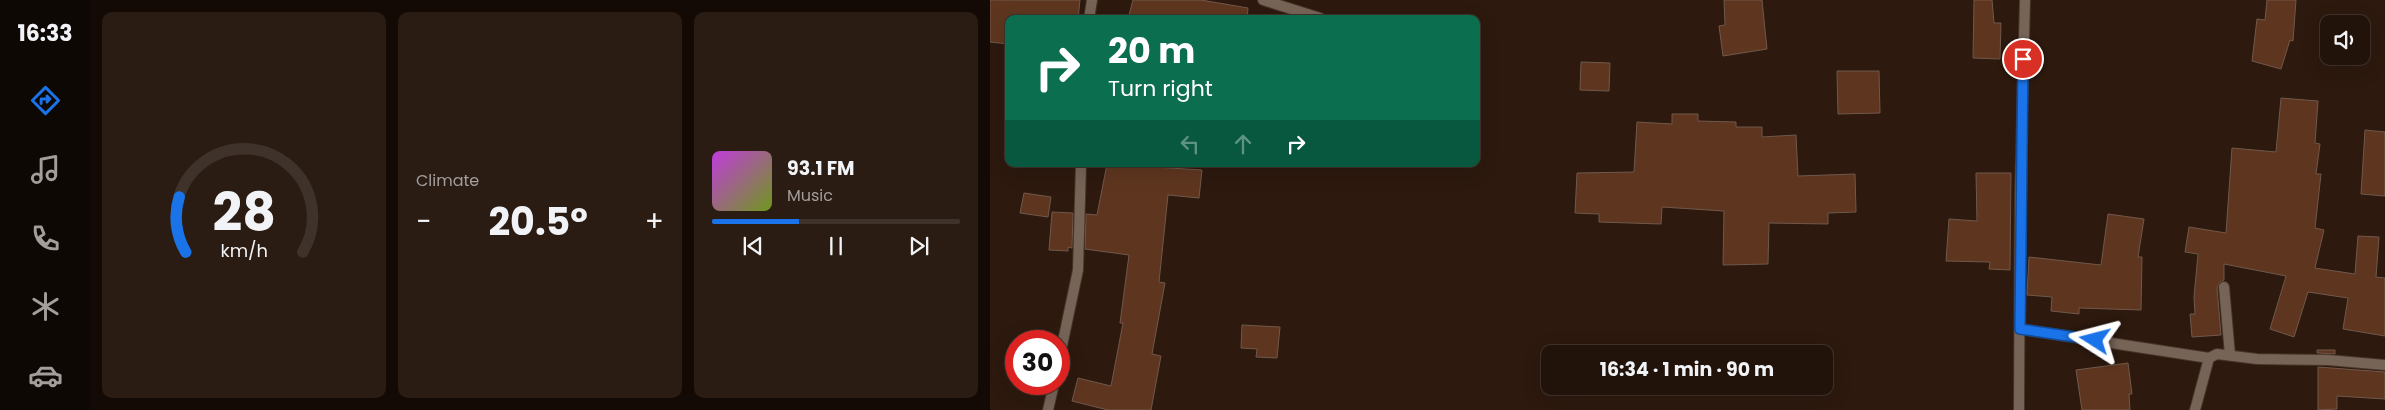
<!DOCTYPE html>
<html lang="en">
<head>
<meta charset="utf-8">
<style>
  body { margin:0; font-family:Poppins,sans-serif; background:#2a1c13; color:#f1f3f6; height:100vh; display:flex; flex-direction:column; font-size:19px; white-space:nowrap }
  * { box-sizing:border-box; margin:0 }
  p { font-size:16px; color:#a29e9c }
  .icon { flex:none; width:28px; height:28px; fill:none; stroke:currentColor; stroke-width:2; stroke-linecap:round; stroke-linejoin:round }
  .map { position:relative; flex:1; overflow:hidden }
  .sheet { display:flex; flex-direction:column; gap:12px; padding:12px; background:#130a06; width:900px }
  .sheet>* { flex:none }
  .guide { position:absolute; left:15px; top:15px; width:475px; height:152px; border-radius:10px; box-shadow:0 5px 20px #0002,0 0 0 1px #3f322b; background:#0b6e4f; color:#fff; overflow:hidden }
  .controls { position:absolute; left:1330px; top:15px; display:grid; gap:10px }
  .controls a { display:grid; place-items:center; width:50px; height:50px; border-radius:10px; background:#22130a; box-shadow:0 5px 20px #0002,0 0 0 1px #3f322b; font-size:25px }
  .speed { position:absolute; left:15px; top:330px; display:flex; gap:10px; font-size:25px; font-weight:700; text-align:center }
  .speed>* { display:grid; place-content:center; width:65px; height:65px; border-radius:50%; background:#22130a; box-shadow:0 5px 20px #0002,0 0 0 1px #3f322b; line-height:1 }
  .speed .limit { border:8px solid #d22; background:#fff; color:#111 }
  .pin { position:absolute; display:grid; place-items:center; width:42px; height:42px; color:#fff; margin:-21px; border:2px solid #fff; border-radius:50%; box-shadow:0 1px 5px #0007 }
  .me { position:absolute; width:55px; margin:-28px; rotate:279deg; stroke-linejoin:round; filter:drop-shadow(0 0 4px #0008) }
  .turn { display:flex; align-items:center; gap:18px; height:105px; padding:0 20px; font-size:22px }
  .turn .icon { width:65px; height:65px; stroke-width:2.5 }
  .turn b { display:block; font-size:35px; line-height:42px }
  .lanes { display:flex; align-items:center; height:48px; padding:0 20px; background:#0003; justify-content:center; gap:25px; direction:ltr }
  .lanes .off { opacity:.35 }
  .big { font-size:38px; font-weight:700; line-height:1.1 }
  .sheet .card { flex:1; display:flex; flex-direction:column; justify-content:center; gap:8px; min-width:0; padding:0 18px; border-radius:10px; background:#2a1c13 }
  .sheet .dial { align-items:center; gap:0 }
  .dial svg { height:130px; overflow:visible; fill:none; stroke:#3f322b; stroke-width:7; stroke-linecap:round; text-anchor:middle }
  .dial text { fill:#f1f3f6; stroke:none }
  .song { display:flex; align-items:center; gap:15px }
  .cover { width:60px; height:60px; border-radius:8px; background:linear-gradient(135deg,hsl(290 70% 55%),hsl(80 70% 35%)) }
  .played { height:5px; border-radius:2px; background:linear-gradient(90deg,#1a73e8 35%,#3f322b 35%) }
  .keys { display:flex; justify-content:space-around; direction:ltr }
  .heat { display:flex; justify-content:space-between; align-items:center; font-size:28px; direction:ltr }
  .sheet .tiles { flex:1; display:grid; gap:12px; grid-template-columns:repeat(3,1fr) }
  .trip { position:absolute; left:551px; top:345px; width:292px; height:50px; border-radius:10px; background:#22130a; box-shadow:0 5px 20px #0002,0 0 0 1px #3f322b; font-weight:700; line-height:50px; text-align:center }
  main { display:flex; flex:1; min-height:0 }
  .menu { display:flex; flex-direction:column; width:90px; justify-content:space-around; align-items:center; background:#0e0804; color:#a29e9c }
  .menu .icon { width:35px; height:35px }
  .menu .current { color:#1a73e8 }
  .menu b { font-size:22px; color:#f1f3f6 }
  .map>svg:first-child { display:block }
</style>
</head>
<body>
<main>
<nav class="menu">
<b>16:33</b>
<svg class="icon current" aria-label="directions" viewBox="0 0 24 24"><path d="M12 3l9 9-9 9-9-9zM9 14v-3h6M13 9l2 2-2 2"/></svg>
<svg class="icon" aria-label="music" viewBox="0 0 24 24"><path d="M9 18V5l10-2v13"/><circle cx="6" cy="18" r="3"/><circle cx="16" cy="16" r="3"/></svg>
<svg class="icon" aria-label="phone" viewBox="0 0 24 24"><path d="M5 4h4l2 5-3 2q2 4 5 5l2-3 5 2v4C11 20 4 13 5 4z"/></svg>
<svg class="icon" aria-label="climate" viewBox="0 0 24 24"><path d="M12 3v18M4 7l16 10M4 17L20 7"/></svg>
<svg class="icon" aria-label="car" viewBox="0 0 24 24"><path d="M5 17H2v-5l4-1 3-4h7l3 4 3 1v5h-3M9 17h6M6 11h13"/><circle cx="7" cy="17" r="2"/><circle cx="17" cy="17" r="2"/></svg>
</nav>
<section class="sheet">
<div class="tiles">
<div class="card dial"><svg viewBox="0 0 100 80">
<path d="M14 69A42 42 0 1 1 86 69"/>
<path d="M14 69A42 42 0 0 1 10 35" stroke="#1a73e8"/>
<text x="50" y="56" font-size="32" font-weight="700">28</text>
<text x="50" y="72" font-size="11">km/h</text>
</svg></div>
<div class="card"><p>Climate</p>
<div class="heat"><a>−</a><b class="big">20.5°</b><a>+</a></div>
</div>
<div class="card">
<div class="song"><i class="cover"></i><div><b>93.1 FM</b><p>Music</p></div></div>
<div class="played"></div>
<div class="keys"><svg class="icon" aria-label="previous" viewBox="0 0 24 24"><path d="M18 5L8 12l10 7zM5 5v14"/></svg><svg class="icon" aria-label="pause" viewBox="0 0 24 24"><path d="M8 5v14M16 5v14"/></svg><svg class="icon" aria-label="next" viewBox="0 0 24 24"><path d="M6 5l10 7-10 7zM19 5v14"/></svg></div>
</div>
</div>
</section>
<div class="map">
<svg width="1395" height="410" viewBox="0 0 1395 410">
  <rect width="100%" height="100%" fill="#2d190e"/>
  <g fill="#5e361f" stroke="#70584b">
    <path d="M0,0H90L88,19H19V44L0,42Z"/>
    <path d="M143,0H211L258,8L257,19H138Z"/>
    <path d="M734,0H772L777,49L733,56L729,26L735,25Z"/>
    <path d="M984,0H1002L1004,23H1011L1010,59L983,58Z"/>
    <path d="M1277,0H1306L1303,41L1300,40L1291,69L1262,61L1267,19L1275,20Z"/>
    <path d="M591,62L620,63L619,91L590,90Z"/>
    <path d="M847,71H889L890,113L848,114Z"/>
    <path d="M1291,98L1328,101L1325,143L1330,144L1326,174H1331L1325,228L1334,230L1325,268L1365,274L1368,236L1389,237L1386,277L1395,278V336L1353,329L1358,298L1318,292L1304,337L1280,329L1296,276L1234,264V280L1230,282L1227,288L1231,335L1202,337L1200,314H1205L1204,297L1208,254L1195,252L1199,227L1236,233L1242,148L1286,152Z"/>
    <path d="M682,114H708V121L746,122V127H772V137L806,135L808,176L865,174L866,212L838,213V224L779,223L778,264L733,265L734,211L672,207L671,224L609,222V214L585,213L587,173L644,172L647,122L682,124Z"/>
    <path d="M1375,130L1395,132V196L1371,194Z"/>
    <path d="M117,164L212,170L209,198L178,195L169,282L175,283L162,354L171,356L161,410H118L82,401L88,378L121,386L133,323H130L139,255L95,249L96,214L107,215Z"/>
    <path d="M986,173H1021L1020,270L999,269L1000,262L956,261L959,219L987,221Z"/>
    <path d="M34,193L61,197L58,217L30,213Z"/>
    <path d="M62,212L83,213L82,248L78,247V251L59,250Z"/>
    <path d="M1118,214L1154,219L1148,257H1152L1151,310L1089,308V314L1061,311L1062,297L1037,295L1039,257L1111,265Z"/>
    <path d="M252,325L290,327L287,358L266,357L267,349L251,348Z"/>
    <path d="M1327,350H1345V354L1327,353Z"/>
    <path d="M1138,363L1142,394H1139L1140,410H1092L1086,370Z"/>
    <path d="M1328,367L1395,372V399L1347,396V409L1328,410Z"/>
  </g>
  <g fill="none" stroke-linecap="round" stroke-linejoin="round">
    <defs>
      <g id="street">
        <path d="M273,0L330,18"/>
        <path d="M99,19L102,0"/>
        <path d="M1234,287L1240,355"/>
        <path d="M1030,329L1219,358"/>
        <path d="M69,360L88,270L91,164"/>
        <path d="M58,410L64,384"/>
        <path d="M1029,410L1030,196L1035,0"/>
        <path d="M1205,410L1219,358L1227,354L1267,359L1338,360L1395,365"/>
      </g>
    </defs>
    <use href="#street" stroke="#48352a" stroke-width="12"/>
    <use href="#street" stroke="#766457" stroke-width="10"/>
  </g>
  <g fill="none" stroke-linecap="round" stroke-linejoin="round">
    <defs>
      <path id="route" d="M1033,59L1030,329L1105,340"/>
    </defs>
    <use href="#route" stroke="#114b97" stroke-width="12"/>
    <use href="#route" stroke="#1a73e8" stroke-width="9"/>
  </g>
</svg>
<div class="controls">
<a><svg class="icon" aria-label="sound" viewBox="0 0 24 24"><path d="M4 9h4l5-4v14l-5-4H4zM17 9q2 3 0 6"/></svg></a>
</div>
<div class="speed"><div class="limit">30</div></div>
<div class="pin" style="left:1033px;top:59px;background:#d93025"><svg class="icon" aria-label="arrive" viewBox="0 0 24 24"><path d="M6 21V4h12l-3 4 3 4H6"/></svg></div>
<svg class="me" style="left:1105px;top:340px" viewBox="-20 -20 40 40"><path d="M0-17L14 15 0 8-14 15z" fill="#1a73e8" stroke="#fff" stroke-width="4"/></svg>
<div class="trip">16:34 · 1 min · 90 m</div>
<div class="guide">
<div class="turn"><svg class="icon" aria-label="right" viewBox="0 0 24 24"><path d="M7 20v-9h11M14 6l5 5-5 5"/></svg><div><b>20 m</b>Turn right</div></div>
<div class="lanes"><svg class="icon off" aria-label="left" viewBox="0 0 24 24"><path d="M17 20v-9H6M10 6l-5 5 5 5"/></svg><svg class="icon off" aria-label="ahead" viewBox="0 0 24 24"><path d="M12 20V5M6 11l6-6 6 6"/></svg><svg class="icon" aria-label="right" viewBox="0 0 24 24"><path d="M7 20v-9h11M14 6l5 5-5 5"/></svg></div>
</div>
</div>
</main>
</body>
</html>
